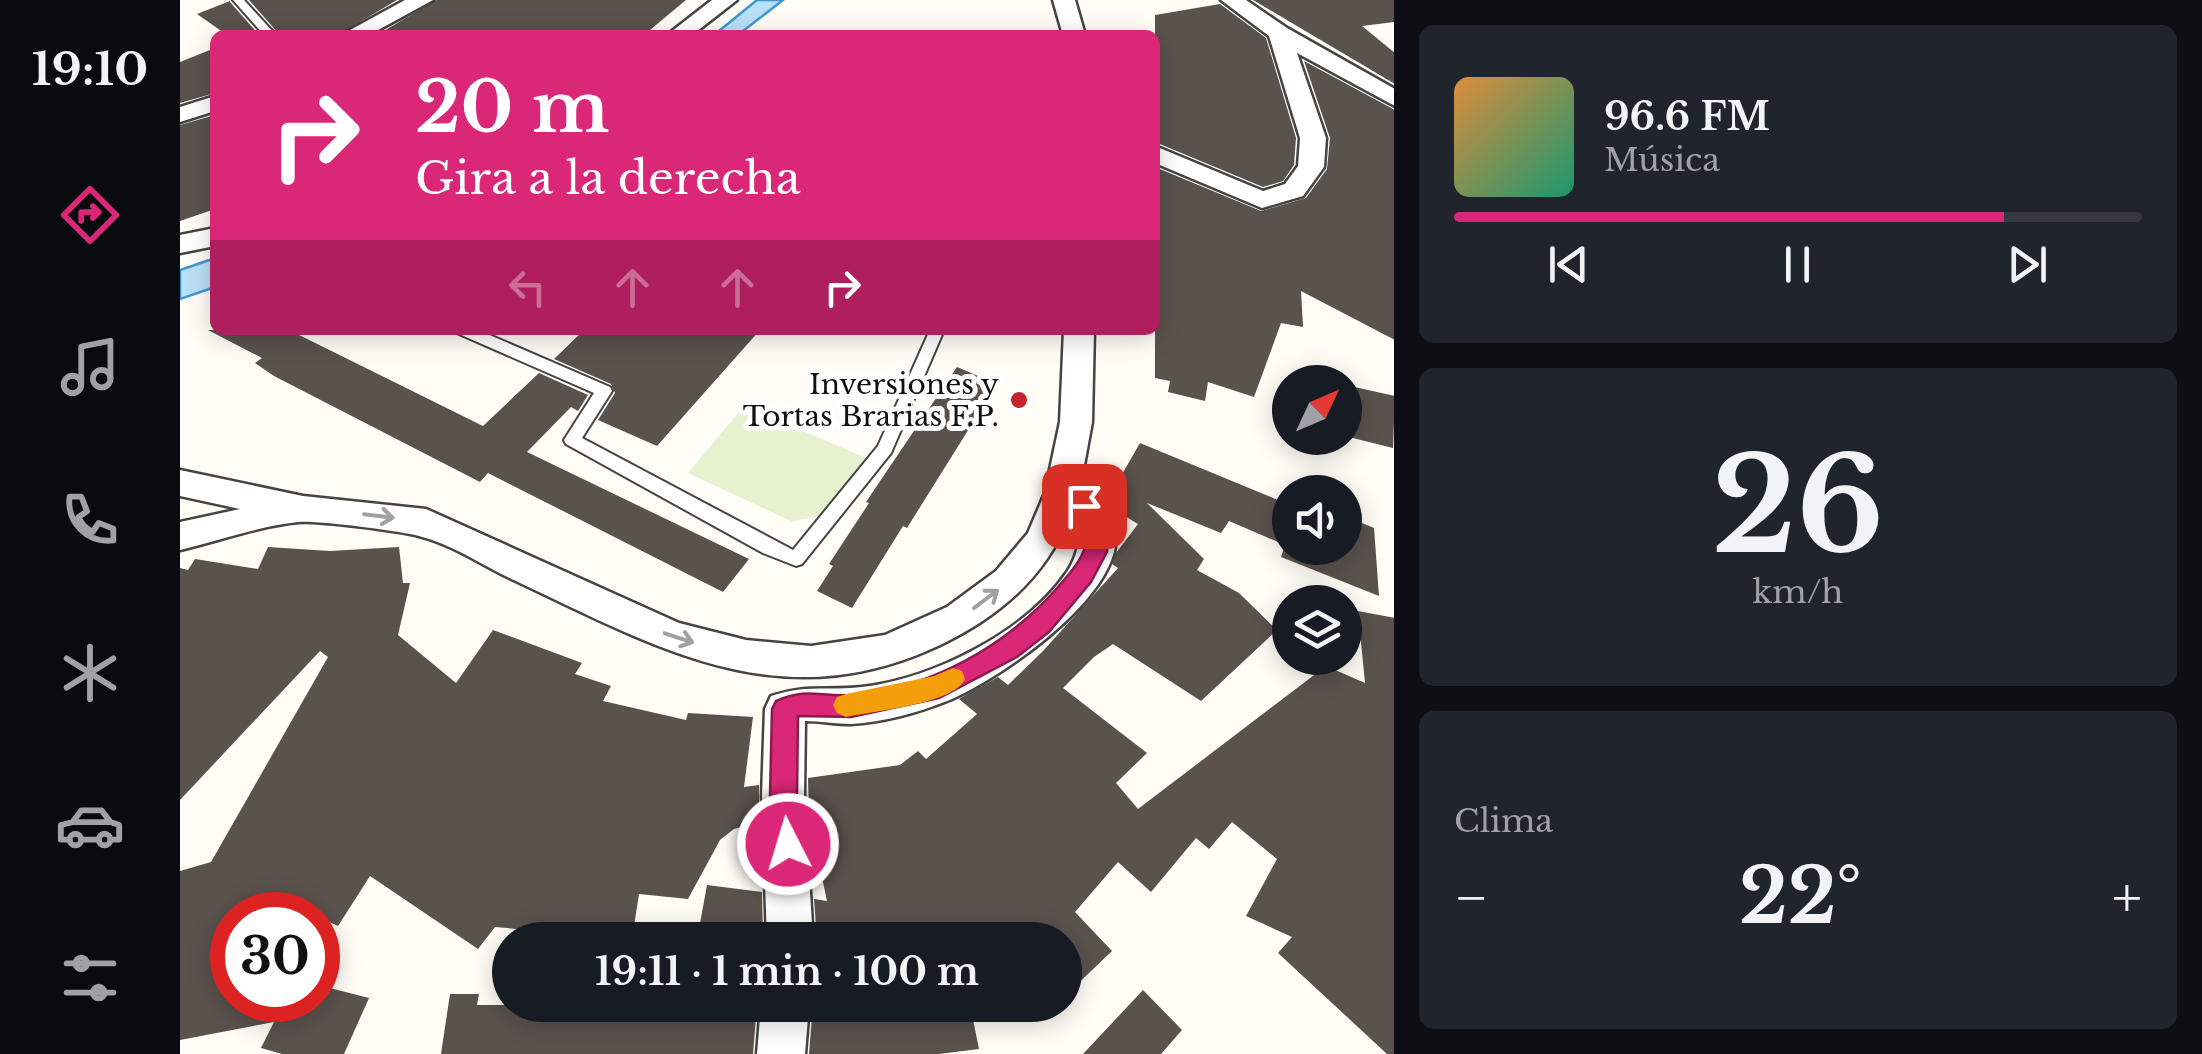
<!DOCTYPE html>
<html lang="es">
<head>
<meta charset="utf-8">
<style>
  body { margin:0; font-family:"Libre Baskerville",serif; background:#20242c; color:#f1f3f6; height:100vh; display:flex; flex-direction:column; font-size:38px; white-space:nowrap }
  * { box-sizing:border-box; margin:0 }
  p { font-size:32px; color:#9ea1a6 }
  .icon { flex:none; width:55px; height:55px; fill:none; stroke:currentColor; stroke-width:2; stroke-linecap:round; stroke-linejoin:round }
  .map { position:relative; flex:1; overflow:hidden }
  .drawer { display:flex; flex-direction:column; gap:25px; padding:25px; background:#0d0f14; width:808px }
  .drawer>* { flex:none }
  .guide { position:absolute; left:30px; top:30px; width:950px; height:305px; border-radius:15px; box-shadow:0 5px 25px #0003; background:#db2777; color:#fff; overflow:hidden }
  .needle { width:65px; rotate:46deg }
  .tools { position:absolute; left:1092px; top:365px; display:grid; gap:20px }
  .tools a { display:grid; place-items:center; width:90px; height:90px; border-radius:50%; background:#171b24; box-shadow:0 5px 25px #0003; font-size:50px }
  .speed { position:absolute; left:30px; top:892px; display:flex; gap:20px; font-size:50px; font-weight:700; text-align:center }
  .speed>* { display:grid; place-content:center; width:130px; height:130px; border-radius:50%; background:#171b24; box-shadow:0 5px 25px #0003; line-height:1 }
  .speed .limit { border:15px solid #d22; background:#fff; color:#111 }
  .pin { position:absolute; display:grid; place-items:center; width:85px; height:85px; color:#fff; margin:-42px; border-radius:20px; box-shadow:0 5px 15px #0006 }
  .me { position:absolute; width:110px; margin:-55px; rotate:355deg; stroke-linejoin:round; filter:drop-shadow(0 0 8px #0008) }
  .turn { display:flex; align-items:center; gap:35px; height:210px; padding:0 40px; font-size:45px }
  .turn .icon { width:130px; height:130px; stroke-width:2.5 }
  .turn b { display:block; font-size:70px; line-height:85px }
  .lanes { display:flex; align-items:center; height:95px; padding:0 40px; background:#0003; justify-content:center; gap:50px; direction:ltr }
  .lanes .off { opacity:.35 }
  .big { font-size:75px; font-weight:700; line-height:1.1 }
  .drawer .card { flex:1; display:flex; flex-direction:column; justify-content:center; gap:15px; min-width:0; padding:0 35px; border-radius:15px; background:#20242c }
  .drawer .dial { align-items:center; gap:0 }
  .dial b { font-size:130px; line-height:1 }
  .song { display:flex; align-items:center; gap:30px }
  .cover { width:120px; height:120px; border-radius:15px; background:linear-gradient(135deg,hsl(30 70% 55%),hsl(160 70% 35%)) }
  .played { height:10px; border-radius:5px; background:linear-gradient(90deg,#db2777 80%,#363941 80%) }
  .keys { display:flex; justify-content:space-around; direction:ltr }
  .heat { display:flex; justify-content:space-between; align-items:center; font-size:55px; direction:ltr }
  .trip { position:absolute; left:312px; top:922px; width:590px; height:100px; border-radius:50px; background:#171b24; box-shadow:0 5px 25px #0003; font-weight:700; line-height:100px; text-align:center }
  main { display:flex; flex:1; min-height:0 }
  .menu { display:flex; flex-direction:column; width:180px; justify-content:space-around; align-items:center; background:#090b0e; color:#9ea1a6 }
  .menu .icon { width:70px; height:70px }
  .menu .on { color:#db2777 }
  .menu b { font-size:45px; color:#f1f3f6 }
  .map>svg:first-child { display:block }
</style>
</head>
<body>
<main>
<nav class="menu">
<b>19:10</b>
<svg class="icon on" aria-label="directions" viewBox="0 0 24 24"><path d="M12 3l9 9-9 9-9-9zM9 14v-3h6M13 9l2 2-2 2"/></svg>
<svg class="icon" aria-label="music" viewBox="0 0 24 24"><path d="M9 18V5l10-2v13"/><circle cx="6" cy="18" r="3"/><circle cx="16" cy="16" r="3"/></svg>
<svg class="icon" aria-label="phone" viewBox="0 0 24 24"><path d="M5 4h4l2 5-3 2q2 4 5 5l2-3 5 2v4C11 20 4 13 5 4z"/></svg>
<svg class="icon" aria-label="climate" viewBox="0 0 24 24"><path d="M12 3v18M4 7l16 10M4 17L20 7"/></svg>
<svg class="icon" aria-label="car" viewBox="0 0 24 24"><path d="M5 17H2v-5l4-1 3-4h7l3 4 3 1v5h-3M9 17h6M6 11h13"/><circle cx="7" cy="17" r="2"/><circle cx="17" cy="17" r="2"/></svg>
<svg class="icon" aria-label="filters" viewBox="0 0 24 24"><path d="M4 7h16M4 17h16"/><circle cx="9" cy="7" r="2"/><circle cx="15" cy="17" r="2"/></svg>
</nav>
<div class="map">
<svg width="1215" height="1054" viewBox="0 0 1215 1054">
  <rect width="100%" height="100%" fill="#fffdf5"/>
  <path fill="#e6f2cf" d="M564,406L689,459L648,515L611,521L508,473Z"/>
  <g fill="#b9e0f7" stroke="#3f96cf" stroke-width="2.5">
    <path d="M577,0H603L558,35H534Z"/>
    <path d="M35,258V287L0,299V270Z"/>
  </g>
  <g fill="#5a524d">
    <path d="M69,0H217L158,35H100Z"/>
    <path d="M256,0H506L464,35H197Z"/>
    <path d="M1073,0H1215V22L1182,26L1215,53V84Z"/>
    <path d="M50,1V2L79,35H47L17,14Z"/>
    <path d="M1040,4L1086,38L1116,138L1114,165L1103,181L1083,187L975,142V15Z"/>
    <path d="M35,48V93L0,103V62Z"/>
    <path d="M1124,61L1215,110V340L1121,291L1123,327L1101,323L1074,397L1028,382L1025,401L988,392L990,381L975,378V167L1081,211L1126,198L1147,169L1150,138Z"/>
    <path d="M35,115V209L0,221V125Z"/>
    <path d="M28,330H109L303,426L359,373L408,395L398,411L391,407L347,452L569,559L543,592L308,473L300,482L94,376L75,363L82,358Z"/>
    <path d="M404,330H580L477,446L418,420L435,393L431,384L374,359Z"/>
    <path d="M777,367L817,384L727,528L723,526L672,608L637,591L653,566L649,564L689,503L686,502Z"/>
    <path d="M1165,385L1215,396L1213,448L1165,436Z"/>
    <path d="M960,443L1110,505V548H1165V516L1194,528L1199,596L1101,557L1105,545L1049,521L1041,533L967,503L1024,559L1017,570L1059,593L1097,630L1021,701L933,644L914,657L883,688L967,753L936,783L958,809L1146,666L1185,683L1178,611L1215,618V1054H1207L1098,953L1112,937L1066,916L1097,859L1052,822L1029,849L1016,838L971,892L938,862L895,912L932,951L885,996V940H637L634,899L647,901L629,816L628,778L720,765L738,751L746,759L797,714L779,699L818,677L828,685L863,651L938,568L932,564L936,553L958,524L925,504Z"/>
    <path d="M88,547L150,551L219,547L223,583H230L218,635L276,683L313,630L402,663L395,674L431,686L423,701L506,720L508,713L573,717L564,787L579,785V822L554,829L540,840L508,899L459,894L452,939L315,927L298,949L190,876L158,926L87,893V915H52V1000H138V985L189,998L164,1054H102L81,1048L94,1022L0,1040V871L31,862L148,657L140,651L0,800V568L8,570L15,559L78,569Z"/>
    <path d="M527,885L582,892L583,940H517Z"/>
    <path d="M963,990L1002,1030L981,1054H903Z"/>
    <path d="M270,994H299L297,1005H577L573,1054H261Z"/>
    <path d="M633,1005H790L799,1049L759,1054H629Z"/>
  </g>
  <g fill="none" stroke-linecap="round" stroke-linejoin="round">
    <defs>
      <g id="lane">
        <path d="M53,0H64L96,35H84Z"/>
        <path d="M277,330H298L430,387L432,391L402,438L613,550L698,446L750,330H764L711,453L622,564L616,566L583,553L386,444L384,440L414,393L279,334Z"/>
      </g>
      <g id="street">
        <path d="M225,0H253L189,35H161Z"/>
        <path d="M532,0H557L512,35H487Z"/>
        <path d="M873,0H895L905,35H883Z"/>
        <path d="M1041,0H1066L1107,28L1215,89V106L1117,53L1146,138L1144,167L1123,196L1082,208L975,163V146L1083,191L1105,184L1118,166L1120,138L1089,36Z"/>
        <path d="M35,96V111L0,122V107Z"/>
        <path d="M35,228V246L0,253V235Z"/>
        <path d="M884,330H914L912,422L900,487C1014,550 825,678 767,701C737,713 704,722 671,724C655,724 640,721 625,721L624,796L633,940H587L582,796L585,709L591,696C626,684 647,691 682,687C753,679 846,632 887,572C898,555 905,531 890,515C866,577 819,617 760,645C601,720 480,649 336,581C305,567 272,544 239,536C220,531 136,520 118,522C79,526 38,541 0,550V522L60,509L0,496V470L123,496L246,509L499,623L566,640L631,646L705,635L767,607L816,571L848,533L865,493L880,422Z"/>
        <path d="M581,1005H629L625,1054H577Z"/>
      </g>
    </defs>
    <use href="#lane" stroke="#444" stroke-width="4"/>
    <use href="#street" stroke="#444" stroke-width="5"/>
    <use href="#lane" fill="#fff" fill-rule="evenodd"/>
    <use href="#street" fill="#fff" fill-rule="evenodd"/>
  </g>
  <defs><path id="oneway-shaft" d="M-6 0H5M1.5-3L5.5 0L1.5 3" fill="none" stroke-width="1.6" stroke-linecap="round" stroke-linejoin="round" transform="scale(2.5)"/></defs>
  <g stroke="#a0a0a0">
    <use href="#oneway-shaft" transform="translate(199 516) rotate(7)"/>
    <use href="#oneway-shaft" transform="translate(806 599) rotate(-37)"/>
    <use href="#oneway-shaft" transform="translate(499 638) rotate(18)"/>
  </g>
  <path fill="#db2777" stroke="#8e194d" stroke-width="2.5" d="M904,498L912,500L929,525L927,552L911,582L869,632L837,657L759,698L671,717L618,716L617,796L622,844L618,854L608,858L598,854L590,796L592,709L596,701C627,687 640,697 671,695C751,689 826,646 878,587C892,571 912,550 906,526C904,520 896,512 893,506Z"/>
  <path fill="#f59e0b" d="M773,668L782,671L785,679C774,704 693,711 666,717L657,713L653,705L657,697L666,694L754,676Z"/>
  <circle fill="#c4262e" stroke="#fff" stroke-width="4" cx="839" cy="400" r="10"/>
  <g text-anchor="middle" stroke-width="10" stroke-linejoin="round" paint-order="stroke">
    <g font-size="28" fill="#111" stroke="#fff" text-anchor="end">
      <text x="819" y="394">Inversiones y<tspan x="819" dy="32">Tortas Brarias F.P.</tspan></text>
    </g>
  </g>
</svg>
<div class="tools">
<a><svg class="needle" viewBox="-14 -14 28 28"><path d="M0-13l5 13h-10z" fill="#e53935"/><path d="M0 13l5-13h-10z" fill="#9ea1a6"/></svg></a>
<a><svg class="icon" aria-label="sound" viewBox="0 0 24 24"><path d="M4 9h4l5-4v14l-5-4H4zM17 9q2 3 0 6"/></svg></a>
<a><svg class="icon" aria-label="layers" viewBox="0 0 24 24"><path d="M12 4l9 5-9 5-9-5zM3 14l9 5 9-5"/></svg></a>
</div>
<div class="speed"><div class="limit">30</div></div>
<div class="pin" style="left:904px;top:506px;background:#d93025"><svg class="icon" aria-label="arrive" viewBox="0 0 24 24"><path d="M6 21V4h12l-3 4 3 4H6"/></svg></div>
<svg class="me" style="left:608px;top:844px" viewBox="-20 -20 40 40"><circle r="17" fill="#db2777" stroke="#fff" stroke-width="3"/><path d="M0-11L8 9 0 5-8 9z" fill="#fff"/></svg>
<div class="trip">19:11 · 1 min · 100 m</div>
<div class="guide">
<div class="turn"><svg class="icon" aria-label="right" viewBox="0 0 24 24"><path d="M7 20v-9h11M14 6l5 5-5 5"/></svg><div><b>20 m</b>Gira a la derecha</div></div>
<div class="lanes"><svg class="icon off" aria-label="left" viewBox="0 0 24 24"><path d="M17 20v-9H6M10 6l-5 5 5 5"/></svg><svg class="icon off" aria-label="ahead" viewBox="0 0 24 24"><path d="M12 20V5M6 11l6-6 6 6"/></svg><svg class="icon off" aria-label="ahead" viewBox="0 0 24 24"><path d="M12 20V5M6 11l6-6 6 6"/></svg><svg class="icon" aria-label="right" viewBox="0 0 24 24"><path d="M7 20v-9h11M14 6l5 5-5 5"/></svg></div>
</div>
</div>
<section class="drawer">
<div class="card">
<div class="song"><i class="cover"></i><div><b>96.6 FM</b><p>Música</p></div></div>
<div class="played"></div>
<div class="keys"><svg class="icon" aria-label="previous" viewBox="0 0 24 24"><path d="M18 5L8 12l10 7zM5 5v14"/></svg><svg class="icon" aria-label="pause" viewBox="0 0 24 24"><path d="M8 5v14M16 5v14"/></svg><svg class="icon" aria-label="next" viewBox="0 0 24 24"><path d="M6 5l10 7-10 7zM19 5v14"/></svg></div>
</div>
<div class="card dial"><b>26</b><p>km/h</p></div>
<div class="card"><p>Clima</p>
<div class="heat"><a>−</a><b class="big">22°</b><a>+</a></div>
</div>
</section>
</main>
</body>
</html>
